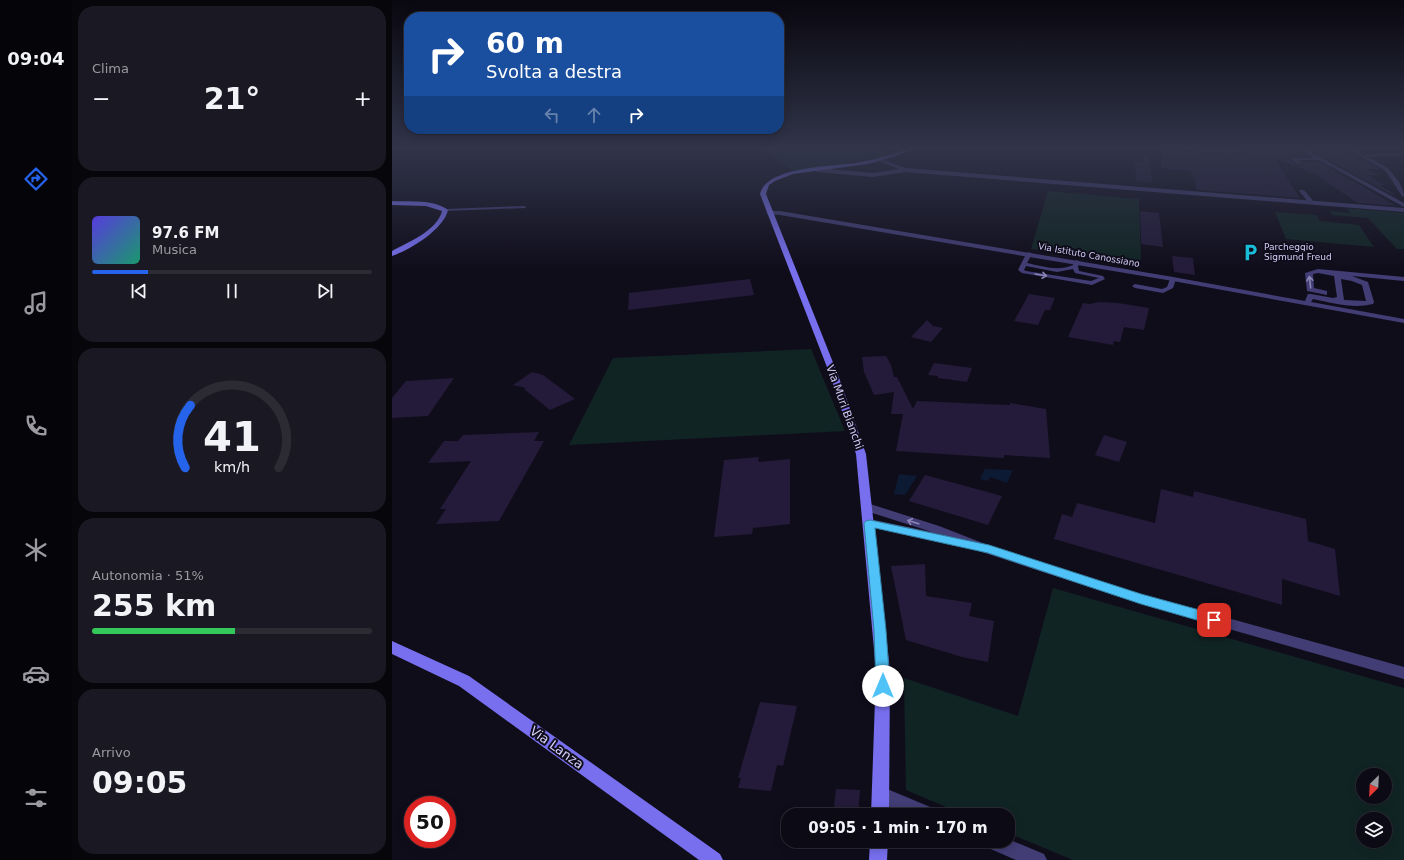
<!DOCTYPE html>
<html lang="it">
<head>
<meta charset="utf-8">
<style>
  body { margin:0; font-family:"DejaVu Sans",sans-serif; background:#1a1822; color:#f1f3f6; height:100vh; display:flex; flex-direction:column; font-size:15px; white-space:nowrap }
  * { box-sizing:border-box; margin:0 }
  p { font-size:13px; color:#9a9aa0 }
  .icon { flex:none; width:22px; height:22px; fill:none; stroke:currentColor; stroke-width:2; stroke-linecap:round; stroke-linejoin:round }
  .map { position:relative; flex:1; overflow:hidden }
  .details { display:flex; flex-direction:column; gap:6px; padding:6px; background:#07060b; width:320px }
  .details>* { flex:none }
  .top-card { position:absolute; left:12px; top:12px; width:380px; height:122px; border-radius:16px; box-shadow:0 2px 10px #0003,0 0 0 1px #2c2b34; background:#1a4fa0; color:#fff; overflow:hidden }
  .needle { width:26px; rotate:204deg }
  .buttons { position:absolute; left:964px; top:768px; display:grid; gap:8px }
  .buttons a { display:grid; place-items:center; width:36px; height:36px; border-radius:50%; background:#0c0a14; box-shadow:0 2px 10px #0003,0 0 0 1px #2c2b34; font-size:20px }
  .speed { position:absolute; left:12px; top:796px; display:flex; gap:8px; font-size:20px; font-weight:700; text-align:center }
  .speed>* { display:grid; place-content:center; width:52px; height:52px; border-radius:50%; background:#0c0a14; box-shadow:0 2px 10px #0003,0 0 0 1px #2c2b34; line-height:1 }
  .speed .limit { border:6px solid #d22; background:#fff; color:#111 }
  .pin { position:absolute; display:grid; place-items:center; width:34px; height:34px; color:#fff; margin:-17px; border-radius:8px; box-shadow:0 2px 6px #0006 }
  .me { position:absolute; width:44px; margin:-22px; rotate:0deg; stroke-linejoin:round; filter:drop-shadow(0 0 3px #0008) }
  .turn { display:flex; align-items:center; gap:14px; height:84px; padding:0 16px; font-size:18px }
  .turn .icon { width:52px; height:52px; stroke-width:2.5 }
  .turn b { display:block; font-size:28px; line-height:34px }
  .lanes { display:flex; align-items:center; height:38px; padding:0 16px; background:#0003; justify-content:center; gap:20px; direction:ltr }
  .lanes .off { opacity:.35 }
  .big { font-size:30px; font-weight:700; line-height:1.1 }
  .details .card { flex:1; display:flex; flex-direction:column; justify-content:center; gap:6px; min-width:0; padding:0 14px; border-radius:16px; background:#1a1822 }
  .details .dial { align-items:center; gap:0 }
  .dial svg { height:104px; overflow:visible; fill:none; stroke:#2c2b34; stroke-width:7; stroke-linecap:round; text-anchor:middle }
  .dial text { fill:#f1f3f6; stroke:none }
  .song { display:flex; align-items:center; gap:12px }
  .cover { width:48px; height:48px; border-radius:6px; background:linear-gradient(135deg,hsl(250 70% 55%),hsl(160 70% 35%)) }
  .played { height:4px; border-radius:2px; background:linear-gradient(90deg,#2563eb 20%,#2c2b34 20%) }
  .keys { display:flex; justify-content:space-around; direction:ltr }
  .heat { display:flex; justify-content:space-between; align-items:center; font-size:22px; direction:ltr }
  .charge { height:6px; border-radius:3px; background:linear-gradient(90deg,#34c759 51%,#2c2b34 0) }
  .trip { position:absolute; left:389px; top:808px; width:234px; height:40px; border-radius:16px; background:#0c0a14; box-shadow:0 2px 10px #0003,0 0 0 1px #2c2b34; font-weight:700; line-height:40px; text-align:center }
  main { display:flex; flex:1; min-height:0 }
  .tabs { display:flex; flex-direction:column; width:72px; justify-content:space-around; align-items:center; background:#050408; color:#9a9aa0 }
  .tabs .icon { width:28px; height:28px }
  .tabs .current { color:#2563eb }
  .tabs b { font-size:18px; color:#f1f3f6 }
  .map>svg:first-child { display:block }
</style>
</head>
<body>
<main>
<nav class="tabs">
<b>09:04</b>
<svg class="icon current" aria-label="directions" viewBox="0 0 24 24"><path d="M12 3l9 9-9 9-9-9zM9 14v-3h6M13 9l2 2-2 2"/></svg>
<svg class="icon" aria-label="music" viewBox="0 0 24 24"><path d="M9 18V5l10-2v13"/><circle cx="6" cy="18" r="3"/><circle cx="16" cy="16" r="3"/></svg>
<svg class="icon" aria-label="phone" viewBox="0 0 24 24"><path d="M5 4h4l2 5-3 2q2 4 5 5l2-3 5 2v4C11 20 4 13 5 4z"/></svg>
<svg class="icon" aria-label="climate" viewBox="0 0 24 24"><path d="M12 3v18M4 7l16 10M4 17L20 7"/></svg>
<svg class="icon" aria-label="car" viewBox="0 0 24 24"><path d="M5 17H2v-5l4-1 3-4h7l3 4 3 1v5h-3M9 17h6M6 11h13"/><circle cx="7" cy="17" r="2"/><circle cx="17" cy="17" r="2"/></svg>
<svg class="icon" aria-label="filters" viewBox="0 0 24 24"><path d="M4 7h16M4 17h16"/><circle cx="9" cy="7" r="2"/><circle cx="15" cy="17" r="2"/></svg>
</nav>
<section class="details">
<div class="card"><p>Clima</p>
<div class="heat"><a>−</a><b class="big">21°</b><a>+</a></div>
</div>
<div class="card">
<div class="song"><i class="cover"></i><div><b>97.6 FM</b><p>Musica</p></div></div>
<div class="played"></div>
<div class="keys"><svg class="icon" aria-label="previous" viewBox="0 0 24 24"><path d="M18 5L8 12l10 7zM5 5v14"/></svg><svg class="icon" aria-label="pause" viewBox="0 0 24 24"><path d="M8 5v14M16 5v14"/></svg><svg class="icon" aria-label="next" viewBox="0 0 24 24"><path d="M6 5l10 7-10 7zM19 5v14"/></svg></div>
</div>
<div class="card dial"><svg viewBox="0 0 100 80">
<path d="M14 69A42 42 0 1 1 86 69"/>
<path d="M14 69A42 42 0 0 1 18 21" stroke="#2563eb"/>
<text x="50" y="56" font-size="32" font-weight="700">41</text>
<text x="50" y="72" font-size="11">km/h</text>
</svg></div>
<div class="card"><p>Autonomia · 51%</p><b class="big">255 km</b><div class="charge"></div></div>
<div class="card"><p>Arrivo</p><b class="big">09:05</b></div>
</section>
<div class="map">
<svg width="1012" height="860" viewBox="0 0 1012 860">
  <rect width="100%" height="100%" fill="#100d1b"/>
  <g fill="#112424" fill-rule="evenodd">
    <path d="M373,149H486L497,153L491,154L490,157L401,171Z"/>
    <path d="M656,191L747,199L749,260L639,249Z"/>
    <path d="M955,208L1012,213V249H1005L976,218L940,215L938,211L958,213Z"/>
    <path d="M883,212L925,215L928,221L967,225L982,247L894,239Z"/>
    <path d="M419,349L453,431L177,445L221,358Z"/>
    <path d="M661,588L1012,688V860H681L616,833V815H573L514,790L512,678L626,716ZM971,775H993V797H971ZM971,819H993V841H971Z"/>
  </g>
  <g fill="#0d1a33">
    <path d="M593,469L621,470L615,483L598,477L596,481L588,479Z"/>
    <path d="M507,474L525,476L513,495L502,494Z"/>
  </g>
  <g fill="#231b39">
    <path d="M866,149H907L917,156L899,157V161L904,165L909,164L910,162H927L1005,206L966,203L921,173L882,158L908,198L805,190L799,171L769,168V150L837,154L865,150Z"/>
    <path d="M916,149H950L966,157L988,169H974L987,175H976L992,185H987L1003,194H999Z"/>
    <path d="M756,152L760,182L744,181L743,162H749Z"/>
    <path d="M748,211L767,213L771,247L749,244Z"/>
    <path d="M780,256L801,258L803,275L782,272Z"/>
    <path d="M358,279L362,295L236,310L237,293Z"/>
    <path d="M637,294L663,298L658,310H653L646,325L622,321Z"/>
    <path d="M707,302L726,303L757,308L752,330L732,327L728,342L722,341L721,345L676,337L691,303L698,304Z"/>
    <path d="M535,320L541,326L551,328L539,342L519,337Z"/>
    <path d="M494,356L499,365L502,377H505L521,409L525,401L615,405H618V403L654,409L658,458L612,455V458L504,451L511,414H499L502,392L482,395L472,372L470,357Z"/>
    <path d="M542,363L580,368L575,382L546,378V376L536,375Z"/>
    <path d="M140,372L151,375L183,399L158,410L132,389L134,388L121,385Z"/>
    <path d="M62,378L36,416L0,418V398L14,381Z"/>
    <path d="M147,432L142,441H152L107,521L44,524L54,509H48L79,461L36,463L52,441H66L71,435Z"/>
    <path d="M712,435L735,442L727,462L703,455Z"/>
    <path d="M367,457L366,462L398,459V524L361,528L360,534L322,537L332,460Z"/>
    <path d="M533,475L610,496L596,525L517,501Z"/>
    <path d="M769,489L801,497L802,491L914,519L916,541L943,549L948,596L890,579V605L662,539L670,514L680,517L685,503L763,523Z"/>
    <path d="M533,564L534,596L580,603L577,616L602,621L596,662L570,657L514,640L499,566Z"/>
    <path d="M368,702L405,706L391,766L385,765L379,791L346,788L349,778H346Z"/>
    <path d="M444,789L468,790L466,815H441Z"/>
  </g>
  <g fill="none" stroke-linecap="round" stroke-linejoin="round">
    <g fill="#423d74" fill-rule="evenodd">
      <path d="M132,206L134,207V208L53,211L51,210L53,209Z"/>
      <path d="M637,252L640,254L635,263C650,266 666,272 681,265L683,261L685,260L688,262L686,266L687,271L711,276L713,279L700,285L630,273L626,270L634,254ZM634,266L665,272L681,269L683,273L707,278L699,281L634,271L632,270Z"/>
      <path d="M781,277L784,279L781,288L771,293L743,288L740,286L743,284L770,289L775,287L778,279Z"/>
    </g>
    <g fill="#423d74" fill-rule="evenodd">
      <path d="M488,786L543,809L546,815H517L482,800L480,794L482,788Z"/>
      <path d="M616,839L652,854L655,860H624L594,847L591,841H616Z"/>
    </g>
    <g fill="#423d74" fill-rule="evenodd">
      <path d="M790,149L837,151L865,149L837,153L792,150Z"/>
      <path d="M908,149H913L1012,203V207L927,160H907L909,163L905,164L900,160V158H922Z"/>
      <path d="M1012,153V155L974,157L972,156L974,155Z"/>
      <path d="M908,190H912L922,202V204H918L907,191Z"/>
      <path d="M377,211H388L781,277L913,301L916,294H919L941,298L945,297L942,276L926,273L921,274L922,288L935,291V295L915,291L913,273L926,269L1012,277V281L960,276L976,282L982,302L981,304C961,309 940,303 921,299L919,302L1012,319V323L781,281L388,215L375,214L374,213ZM949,279L960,281L970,285L974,301L952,300Z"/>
      <path d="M475,503L547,526L601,547L749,594L1012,667V679L749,604L593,553L569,544L564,546L473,526L471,523L473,520L477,519L540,532L471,510L469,507L471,504Z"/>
    </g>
    <g fill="#423d74" fill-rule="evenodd">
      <path d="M955,149H960L994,167C1002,174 1012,186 1012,197L1010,196L995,173L991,169Z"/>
      <path d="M489,159L513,168L1012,208V212L513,172L481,177L425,172L422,170L425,168L481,173L507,169L487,161Z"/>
    </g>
    <g fill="#776fee" fill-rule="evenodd">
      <path d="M516,149H522L500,157L476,164L401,174L383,181L377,185L374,194L446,375L474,454L498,671L497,815H479L484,671L464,454L438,375L368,194C375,165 444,167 469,162C485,159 501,154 516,149Z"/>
      <path d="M0,201C17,202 42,199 56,210C52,229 18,250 0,256V251C16,242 45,231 50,211L34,206L0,205Z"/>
      <path d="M0,641L77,676L328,854L331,860H307L67,686L0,654Z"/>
      <path d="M478,841H496L495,860H477Z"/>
    </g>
  </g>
  <defs><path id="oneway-shaft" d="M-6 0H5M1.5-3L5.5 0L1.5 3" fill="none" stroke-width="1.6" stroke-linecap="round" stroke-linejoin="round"/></defs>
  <g stroke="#8a85b6">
    <use href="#oneway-shaft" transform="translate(649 275) rotate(9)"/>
    <use href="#oneway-shaft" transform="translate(918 282) rotate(-96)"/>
    <use href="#oneway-shaft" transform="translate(521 522) rotate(-163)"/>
  </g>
  <linearGradient id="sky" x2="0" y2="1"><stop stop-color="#09070f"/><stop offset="0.55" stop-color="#31354a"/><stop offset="1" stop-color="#31354a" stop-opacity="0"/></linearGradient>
  <rect width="1012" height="269" fill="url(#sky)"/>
  <path fill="#4fc3f7" stroke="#337fa1" d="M478,520L597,545L749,594L822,614L826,616L828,620L826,623L822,625L749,604L596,553L483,528L494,630L498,686L496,691L491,693L486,691L484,686L482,630L472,523L474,521Z"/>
  <defs>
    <symbol id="parking-bare" viewBox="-9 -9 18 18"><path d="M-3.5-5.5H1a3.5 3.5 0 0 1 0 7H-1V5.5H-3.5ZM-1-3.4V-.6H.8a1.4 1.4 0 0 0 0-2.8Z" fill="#1abdd7" stroke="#100d1b" stroke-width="2.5" paint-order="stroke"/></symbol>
  </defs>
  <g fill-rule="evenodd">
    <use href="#parking-bare" x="846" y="240" width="25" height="25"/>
  </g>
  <g text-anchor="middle" stroke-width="4" stroke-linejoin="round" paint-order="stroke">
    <g font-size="9" fill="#d3cdf9" stroke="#100d1b" text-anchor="start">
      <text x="872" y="250">Parcheggio<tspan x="872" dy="10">Sigmund Freud</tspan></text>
    </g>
    <g font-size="9" fill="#d3cdf9" stroke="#100d1b">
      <text transform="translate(697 255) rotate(10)" y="3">Via Istituto Canossiano</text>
    </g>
    <g font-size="11" fill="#d3cdf9" stroke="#100d1b">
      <text transform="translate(453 407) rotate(70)" y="4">Via Muri Bianchi</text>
    </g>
    <g font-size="13" fill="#d3cdf9" stroke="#100d1b">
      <text transform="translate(165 747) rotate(36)" y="5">Via Lanza</text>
    </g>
  </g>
</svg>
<div class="buttons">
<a><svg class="needle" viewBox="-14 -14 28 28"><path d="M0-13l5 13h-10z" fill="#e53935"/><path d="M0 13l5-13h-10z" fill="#9a9aa0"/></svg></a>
<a><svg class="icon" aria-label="layers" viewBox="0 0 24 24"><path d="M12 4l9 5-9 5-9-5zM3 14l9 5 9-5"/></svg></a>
</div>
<div class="speed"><div class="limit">50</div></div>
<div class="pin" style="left:822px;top:620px;background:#d93025"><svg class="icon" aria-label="arrive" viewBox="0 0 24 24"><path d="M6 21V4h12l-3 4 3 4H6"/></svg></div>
<svg class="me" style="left:491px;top:686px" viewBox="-20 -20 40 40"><circle r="19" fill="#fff"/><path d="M0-13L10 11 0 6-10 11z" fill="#4fc3f7"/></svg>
<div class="trip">09:05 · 1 min · 170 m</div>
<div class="top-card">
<div class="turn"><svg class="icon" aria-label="right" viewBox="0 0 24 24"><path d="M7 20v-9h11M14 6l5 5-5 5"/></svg><div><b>60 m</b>Svolta a destra</div></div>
<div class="lanes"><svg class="icon off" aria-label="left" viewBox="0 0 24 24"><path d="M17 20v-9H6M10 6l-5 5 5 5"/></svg><svg class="icon off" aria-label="ahead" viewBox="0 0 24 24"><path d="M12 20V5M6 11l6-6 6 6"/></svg><svg class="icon" aria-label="right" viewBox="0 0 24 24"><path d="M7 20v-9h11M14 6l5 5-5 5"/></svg></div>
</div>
</div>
</main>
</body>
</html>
